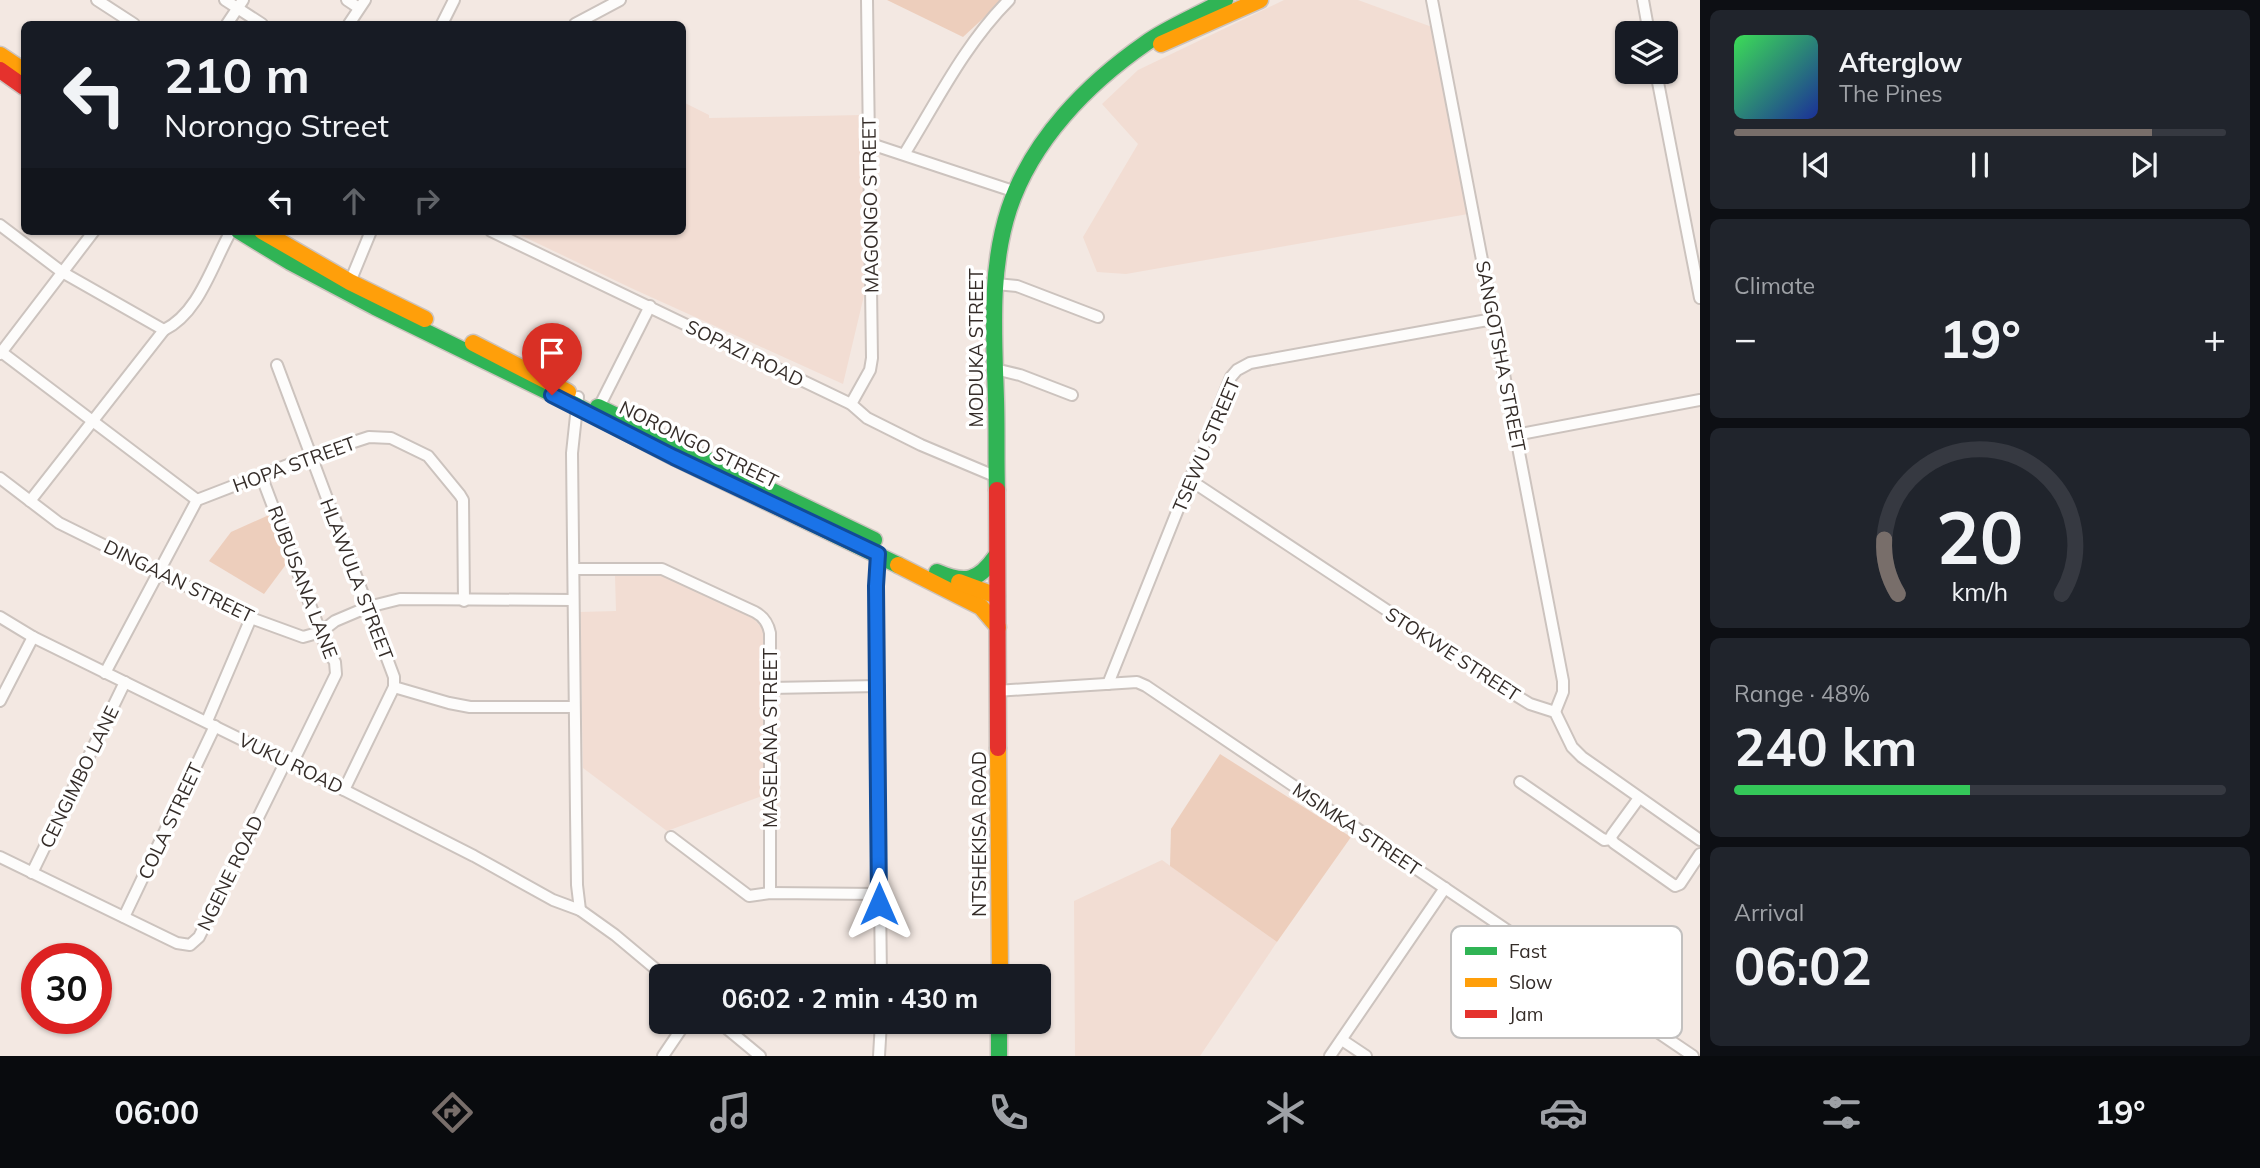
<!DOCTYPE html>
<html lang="en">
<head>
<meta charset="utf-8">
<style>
  body { margin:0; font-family:Mulish,sans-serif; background:#20242c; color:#f1f3f6; height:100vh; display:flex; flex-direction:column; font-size:26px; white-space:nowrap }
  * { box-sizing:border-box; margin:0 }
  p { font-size:23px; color:#9ea1a6 }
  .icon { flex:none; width:38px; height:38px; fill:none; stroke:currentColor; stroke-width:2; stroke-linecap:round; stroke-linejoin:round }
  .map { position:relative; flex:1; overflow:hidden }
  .drawer { display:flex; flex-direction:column; gap:10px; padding:10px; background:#0d0f14; width:560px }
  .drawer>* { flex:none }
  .banner { position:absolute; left:21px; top:21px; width:665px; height:214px; border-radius:10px; box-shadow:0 2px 5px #0004; background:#171b24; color:#f1f3f6; overflow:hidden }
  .fabs { position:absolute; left:1615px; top:21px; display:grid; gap:14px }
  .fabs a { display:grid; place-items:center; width:63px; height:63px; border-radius:10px; background:#171b24; box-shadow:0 2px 5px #0004; font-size:35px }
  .speed { position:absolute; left:21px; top:943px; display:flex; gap:14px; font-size:35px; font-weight:700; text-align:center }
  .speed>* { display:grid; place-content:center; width:91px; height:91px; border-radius:50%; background:#171b24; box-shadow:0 2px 5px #0004; line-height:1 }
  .speed .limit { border:10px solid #d22; background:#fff; color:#111 }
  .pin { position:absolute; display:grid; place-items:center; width:60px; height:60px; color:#fff; margin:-72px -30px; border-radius:50% 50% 50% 0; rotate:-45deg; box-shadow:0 0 7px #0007 }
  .pin .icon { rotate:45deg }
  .me { position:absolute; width:77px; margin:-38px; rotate:0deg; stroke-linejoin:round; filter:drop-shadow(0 0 5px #0008) }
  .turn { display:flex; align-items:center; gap:24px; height:147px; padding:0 28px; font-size:32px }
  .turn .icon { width:91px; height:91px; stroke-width:2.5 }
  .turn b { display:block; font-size:49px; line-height:60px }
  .lanes { display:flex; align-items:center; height:66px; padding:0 28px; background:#0003; justify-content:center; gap:35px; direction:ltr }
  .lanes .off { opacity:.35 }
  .big { font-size:52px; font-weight:700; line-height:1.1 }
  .drawer .card { flex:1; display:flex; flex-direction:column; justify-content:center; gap:10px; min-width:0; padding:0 24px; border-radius:10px; background:#20242c }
  .drawer .dial { align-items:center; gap:0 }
  .dial svg { height:182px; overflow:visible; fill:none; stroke:#363941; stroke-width:7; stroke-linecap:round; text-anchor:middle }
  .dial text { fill:#f1f3f6; stroke:none }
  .song { display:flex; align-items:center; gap:21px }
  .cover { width:84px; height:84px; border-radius:10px; background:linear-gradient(135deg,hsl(130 70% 55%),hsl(230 70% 35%)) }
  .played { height:7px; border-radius:4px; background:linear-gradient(90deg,#786e6a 85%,#363941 85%) }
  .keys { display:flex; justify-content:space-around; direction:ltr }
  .heat { display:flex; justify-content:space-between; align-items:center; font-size:38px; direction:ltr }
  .charge { height:10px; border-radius:5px; background:linear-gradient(90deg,#34c759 48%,#363941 0) }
  .trip { position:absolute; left:649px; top:964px; width:402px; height:70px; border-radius:10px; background:#171b24; box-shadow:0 2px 5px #0004; font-weight:700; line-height:70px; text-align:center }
  .dock { display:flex; height:112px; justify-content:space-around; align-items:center; background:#090b0e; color:#9ea1a6 }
  .dock .icon { width:49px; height:49px }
  .dock .current { color:#786e6a }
  .dock b { font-size:32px; color:#f1f3f6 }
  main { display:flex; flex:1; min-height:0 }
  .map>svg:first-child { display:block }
</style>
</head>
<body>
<main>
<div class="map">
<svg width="1700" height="1056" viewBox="0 0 1700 1056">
  <rect width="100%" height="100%" fill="#f3e8e2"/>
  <g fill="#f2ddd3">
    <path d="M1284,0H1358L1432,27L1468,214L1126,274L1097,272L1083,237L1138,144L1102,104L1138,70Z"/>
    <path d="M683,102L709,115V118L863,115L866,287L843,384L631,288L512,231H682Z"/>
    <path d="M615,576H666L753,618L762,628L766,646L765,795L667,831L583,768L580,612L616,611Z"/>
    <path d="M1162,860L1277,942L1200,1056H1075L1074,901Z"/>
  </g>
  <g fill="#edcebc">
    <path d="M887,0H1003L963,37Z"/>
    <path d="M269,515L287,563L264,594L209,561L231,532Z"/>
    <path d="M1220,754L1351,837L1277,942L1170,866L1171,829Z"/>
  </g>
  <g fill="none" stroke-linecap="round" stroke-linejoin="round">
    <defs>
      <g id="street">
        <path d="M97,0L134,24"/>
        <path d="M225,0L262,24"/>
        <path d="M347,0L359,8"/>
        <path d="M1432,0L1563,681V692L1555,712"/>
        <path d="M1643,0L1649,33"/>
        <path d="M227,24L243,0"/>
        <path d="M349,24L365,0"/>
        <path d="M442,24L454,0"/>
        <path d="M575,24L620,0"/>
        <path d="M1656,72L1700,298"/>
        <path d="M868,143L1016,192"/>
        <path d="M905,153C937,101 965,44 1009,0"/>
        <path d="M0,225L62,272L164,330"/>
        <path d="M491,231L851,404L867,418L921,445L997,477"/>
        <path d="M350,282L371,231"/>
        <path d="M996,284L1017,286L1098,317"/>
        <path d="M0,351L197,500"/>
        <path d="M0,354L94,231"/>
        <path d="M277,365L394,677V687L344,790"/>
        <path d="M995,369L1020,375L1072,395"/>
        <path d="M578,397L572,453L576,813L577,885L580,910"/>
        <path d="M851,404L870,370L872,358L867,0"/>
        <path d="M596,413L650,306"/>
        <path d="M1515,435L1700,400"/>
        <path d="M261,475L328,652L335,662L336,674L292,764"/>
        <path d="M0,478L59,523L251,618L303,637L321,632L335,621L368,607L400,599L573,600"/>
        <path d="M1190,480L1512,693L1530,704L1555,712L1572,747L1582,757L1700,840"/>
        <path d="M30,501L164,330C199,313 212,265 231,231"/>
        <path d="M878,554L876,586L881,976"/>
        <path d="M574,569H662L755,612C764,617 768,623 770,633V893"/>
        <path d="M0,617L33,637L344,790L474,856L553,900L580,910L615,935L664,976"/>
        <path d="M105,673L197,500L311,456L369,437L391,438L428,456L460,495L463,500L464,601"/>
        <path d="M1108,684L1231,377L1237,370L1250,363L1493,319"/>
        <path d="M394,687L449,703L470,707H574"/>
        <path d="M770,688L879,686"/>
        <path d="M996,691L1137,682L1146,686L1693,1056"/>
        <path d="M0,701L33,637"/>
        <path d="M207,721L251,618"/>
        <path d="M1520,782L1604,840L1611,839"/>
        <path d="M1639,798L1612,835L1611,839L1614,843L1675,886L1680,884L1700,854"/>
        <path d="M671,837L749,896L770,893L879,894"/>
        <path d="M0,857L177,943L190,945L199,937L286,761"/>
        <path d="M32,873L125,682"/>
        <path d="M124,917L215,726"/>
        <path d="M719,1022L760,1056"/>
        <path d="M1342,1040L1366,1056"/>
        <path d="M663,1056L686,1022"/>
        <path d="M879,1056L881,1022"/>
        <path d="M1330,1056L1445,888"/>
      </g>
      <g id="fast">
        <path d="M239,231L290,262L375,307L577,406L674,457L898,565"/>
        <path d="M598,407L874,540"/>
        <path d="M997,490C996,460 997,429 996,399C994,336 989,270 1009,209C1032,140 1087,84 1146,43C1170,26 1199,15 1225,0"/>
        <path d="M937,572C965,584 978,582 996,556"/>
        <path d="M999,1022V1056"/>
      </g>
      <g id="slow">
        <path d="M1161,44L1260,0"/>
        <path d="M0,55L24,71"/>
        <path d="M262,231L350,282L425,319"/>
        <path d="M473,343L568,392"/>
        <path d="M898,565L981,607L998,627"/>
        <path d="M959,582L997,596"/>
        <path d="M998,748L1000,976"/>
      </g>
      <g id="jam">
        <path d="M0,70L24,87"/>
        <path d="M997,490L998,748"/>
      </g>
    </defs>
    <use href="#street" stroke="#ccc3be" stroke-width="14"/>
    <use href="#fast" stroke="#ccc3be" stroke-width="19"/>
    <use href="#slow" stroke="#ccc3be" stroke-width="19"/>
    <use href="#jam" stroke="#ccc3be" stroke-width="19"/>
    <use href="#street" stroke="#fdfcfb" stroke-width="10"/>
    <use href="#fast" stroke="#30b455" stroke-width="16"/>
    <use href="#slow" stroke="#ff9f0a" stroke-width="16"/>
    <use href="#jam" stroke="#e5322d" stroke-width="16"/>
  </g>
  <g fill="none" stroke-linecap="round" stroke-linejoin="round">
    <defs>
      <path id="route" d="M552,395L674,457L878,554L876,586L879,904"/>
    </defs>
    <use href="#route" stroke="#114b97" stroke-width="18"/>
    <use href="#route" stroke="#1a73e8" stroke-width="12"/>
  </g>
  <g text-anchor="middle" stroke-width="7" stroke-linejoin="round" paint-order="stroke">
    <g font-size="19" fill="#352d29" stroke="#fff">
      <text transform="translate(870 205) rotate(-91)" y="7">MAGONGO STREET</text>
      <text transform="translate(976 348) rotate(-90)" y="7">MODUKA STREET</text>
      <text transform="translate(745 353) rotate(26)" y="7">SOPAZI ROAD</text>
      <text transform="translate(1501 356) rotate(79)" y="7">SANGOTSHA STREET</text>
      <text transform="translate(699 444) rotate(26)" y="7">NORONGO STREET</text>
      <text transform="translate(1206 445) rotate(-67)" y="7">TSEWU STREET</text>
      <text transform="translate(294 464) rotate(-20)" y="7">HOPA STREET</text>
      <text transform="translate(357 579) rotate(69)" y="7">HLAWULA STREET</text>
      <text transform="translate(179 581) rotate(26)" y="7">DINGAAN STREET</text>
      <text transform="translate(303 582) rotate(69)" y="7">RUBUSANA LANE</text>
      <text transform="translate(1453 654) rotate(33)" y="7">STOKWE STREET</text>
      <text transform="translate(770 738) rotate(-90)" y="7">MASELANA STREET</text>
      <text transform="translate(291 763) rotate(26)" y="7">VUKU ROAD</text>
      <text transform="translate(79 777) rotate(-64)" y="7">CENGIMBO LANE</text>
      <text transform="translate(170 821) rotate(-65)" y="7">COLA STREET</text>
      <text transform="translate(1357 829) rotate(34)" y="7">MSIMKA STREET</text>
      <text transform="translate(979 834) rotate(-90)" y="7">NTSHEKISA ROAD</text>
      <text transform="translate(230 873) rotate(-64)" y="7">NGENE ROAD</text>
    </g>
  </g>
  <rect x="1451" y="926" width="231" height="112" rx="10" fill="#fff" stroke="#c2c0bf" stroke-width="2"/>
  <rect x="1465" y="947" width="32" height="8" fill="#30b455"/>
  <rect x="1465" y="978" width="32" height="9" fill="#ff9f0a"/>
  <rect x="1465" y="1010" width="32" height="8" fill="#e5322d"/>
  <g font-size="19" fill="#352d29">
    <text x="1509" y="958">Fast</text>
    <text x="1509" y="989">Slow</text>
    <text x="1509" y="1021">Jam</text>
  </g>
</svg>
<div class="fabs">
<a><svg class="icon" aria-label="layers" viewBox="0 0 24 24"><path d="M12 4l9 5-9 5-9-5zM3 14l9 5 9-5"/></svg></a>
</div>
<div class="speed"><div class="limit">30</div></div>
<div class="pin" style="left:552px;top:395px;background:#d93025"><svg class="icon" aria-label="arrive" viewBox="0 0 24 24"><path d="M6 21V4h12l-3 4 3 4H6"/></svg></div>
<svg class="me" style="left:879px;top:904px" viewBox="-20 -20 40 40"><path d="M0-17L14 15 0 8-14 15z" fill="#1a73e8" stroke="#fff" stroke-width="4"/></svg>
<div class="trip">06:02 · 2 min · 430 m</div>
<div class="banner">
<div class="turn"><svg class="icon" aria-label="left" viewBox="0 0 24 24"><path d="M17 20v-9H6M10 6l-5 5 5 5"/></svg><div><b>210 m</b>Norongo Street</div></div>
<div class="lanes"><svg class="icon" aria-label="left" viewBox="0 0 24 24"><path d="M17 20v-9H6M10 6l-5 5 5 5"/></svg><svg class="icon off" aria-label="ahead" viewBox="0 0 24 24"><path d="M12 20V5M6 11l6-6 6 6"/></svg><svg class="icon off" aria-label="right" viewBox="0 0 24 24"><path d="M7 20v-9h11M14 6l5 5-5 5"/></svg></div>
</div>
</div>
<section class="drawer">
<div class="card">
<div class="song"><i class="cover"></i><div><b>Afterglow</b><p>The Pines</p></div></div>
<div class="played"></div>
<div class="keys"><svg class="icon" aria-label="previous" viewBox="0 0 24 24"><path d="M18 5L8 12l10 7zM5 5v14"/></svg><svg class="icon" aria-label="pause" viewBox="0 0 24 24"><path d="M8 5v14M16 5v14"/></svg><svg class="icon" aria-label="next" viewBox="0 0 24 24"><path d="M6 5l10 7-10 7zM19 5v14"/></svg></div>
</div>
<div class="card"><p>Climate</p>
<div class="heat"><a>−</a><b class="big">19°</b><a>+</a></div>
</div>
<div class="card dial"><svg viewBox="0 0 100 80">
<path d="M14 69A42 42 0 1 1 86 69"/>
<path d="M14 69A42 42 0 0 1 8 45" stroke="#786e6a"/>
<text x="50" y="56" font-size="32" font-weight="700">20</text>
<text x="50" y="72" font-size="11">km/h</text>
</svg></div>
<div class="card"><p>Range · 48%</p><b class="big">240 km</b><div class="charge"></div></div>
<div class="card"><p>Arrival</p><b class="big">06:02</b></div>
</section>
</main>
<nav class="dock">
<b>06:00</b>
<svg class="icon current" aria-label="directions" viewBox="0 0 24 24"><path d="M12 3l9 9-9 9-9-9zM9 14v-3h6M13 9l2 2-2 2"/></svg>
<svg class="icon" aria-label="music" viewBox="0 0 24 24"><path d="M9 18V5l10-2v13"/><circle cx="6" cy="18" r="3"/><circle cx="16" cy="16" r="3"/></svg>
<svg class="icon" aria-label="phone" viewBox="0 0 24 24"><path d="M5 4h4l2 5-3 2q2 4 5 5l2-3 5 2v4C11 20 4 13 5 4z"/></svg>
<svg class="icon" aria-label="climate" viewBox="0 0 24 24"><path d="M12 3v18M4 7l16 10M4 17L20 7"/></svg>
<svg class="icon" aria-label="car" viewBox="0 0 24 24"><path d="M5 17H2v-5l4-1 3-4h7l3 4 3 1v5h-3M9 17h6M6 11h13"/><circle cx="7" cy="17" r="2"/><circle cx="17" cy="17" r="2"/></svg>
<svg class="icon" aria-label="filters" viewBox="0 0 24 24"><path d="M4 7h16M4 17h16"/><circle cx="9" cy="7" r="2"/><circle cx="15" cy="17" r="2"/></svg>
<b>19°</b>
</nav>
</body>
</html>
